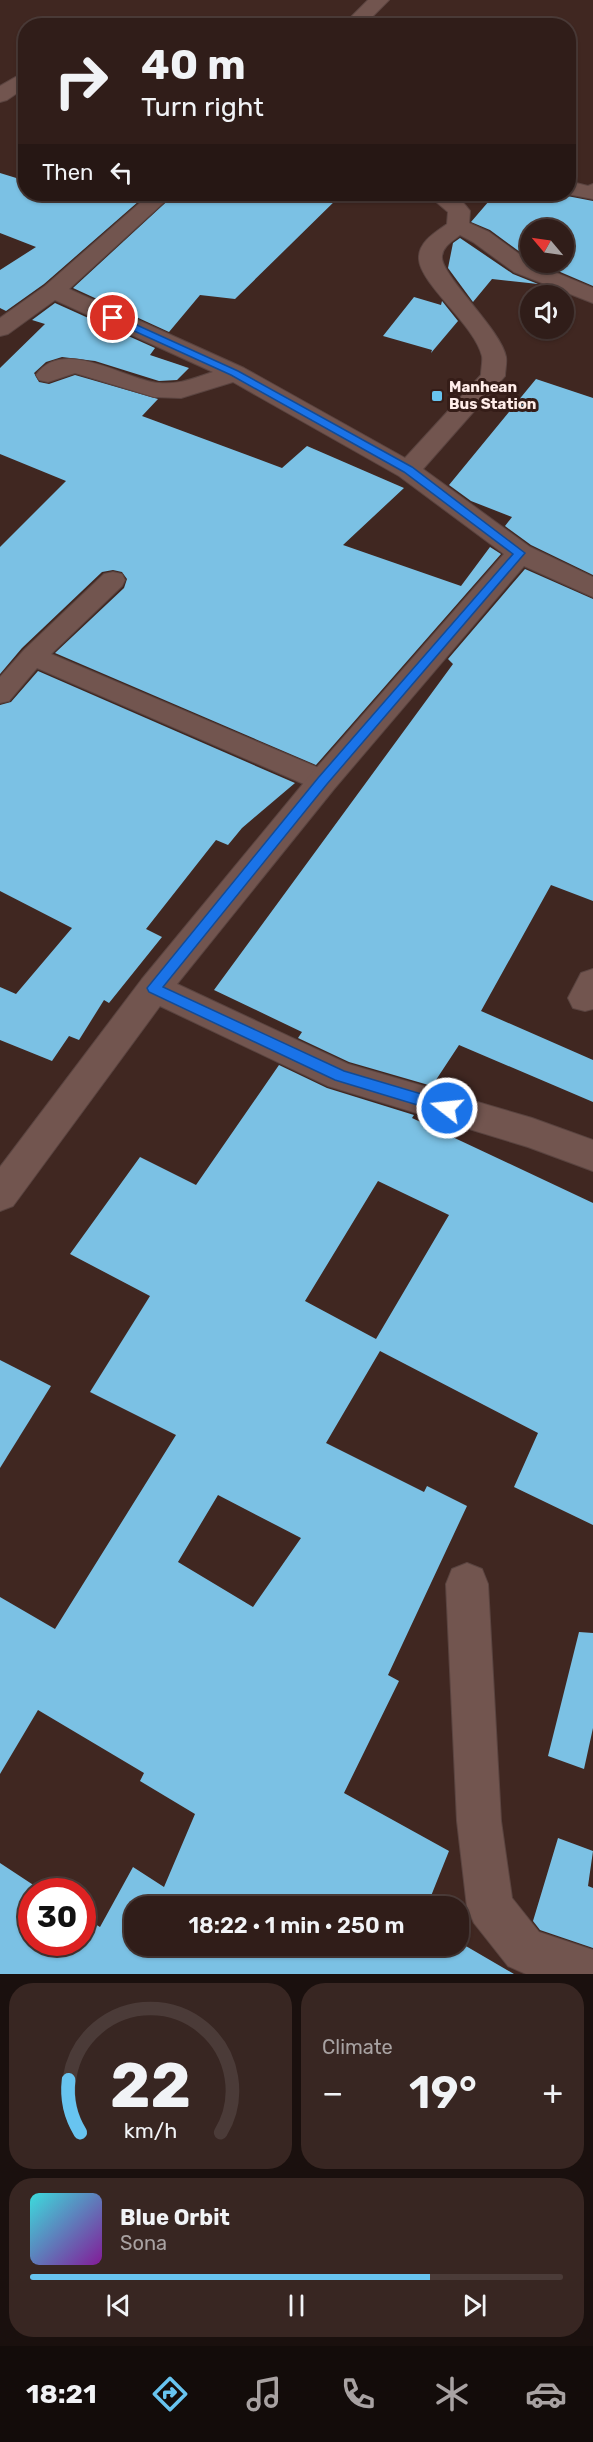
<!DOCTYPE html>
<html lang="en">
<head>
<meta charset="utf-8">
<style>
  body { margin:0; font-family:Rubik,sans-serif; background:#382622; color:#f1f3f6; height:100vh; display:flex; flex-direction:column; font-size:22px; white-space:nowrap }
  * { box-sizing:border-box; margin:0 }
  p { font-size:20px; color:#a8a2a2 }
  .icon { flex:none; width:33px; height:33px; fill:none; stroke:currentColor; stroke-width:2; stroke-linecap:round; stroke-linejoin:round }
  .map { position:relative; height:1974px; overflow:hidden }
  .details { display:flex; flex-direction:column; gap:9px; padding:9px; background:#1a100e; flex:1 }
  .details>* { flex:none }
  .hud { position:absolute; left:18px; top:18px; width:558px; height:183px; border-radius:24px; box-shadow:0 2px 4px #0004,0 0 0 2px #4b3b38; background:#301d19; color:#f1f3f6; overflow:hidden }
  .needle { width:39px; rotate:299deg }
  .fabs { position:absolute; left:520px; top:219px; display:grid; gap:12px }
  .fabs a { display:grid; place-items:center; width:54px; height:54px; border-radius:50%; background:#301d19; box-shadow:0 2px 4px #0004,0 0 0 2px #4b3b38; font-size:30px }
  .speed { position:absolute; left:18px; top:1878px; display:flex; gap:12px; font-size:30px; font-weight:700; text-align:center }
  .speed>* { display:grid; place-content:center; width:78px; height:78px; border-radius:50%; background:#301d19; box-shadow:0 2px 4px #0004,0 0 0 2px #4b3b38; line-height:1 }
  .speed .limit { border:9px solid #d22; background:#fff; color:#111 }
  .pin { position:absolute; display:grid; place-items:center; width:51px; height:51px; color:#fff; margin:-26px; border:3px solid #fff; border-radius:50%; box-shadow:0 2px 6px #0007 }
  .me { position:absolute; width:66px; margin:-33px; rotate:286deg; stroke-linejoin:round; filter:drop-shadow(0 0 4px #0008) }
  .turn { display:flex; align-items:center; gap:21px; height:126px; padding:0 24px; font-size:27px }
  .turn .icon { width:78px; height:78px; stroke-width:2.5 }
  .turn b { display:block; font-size:42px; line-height:51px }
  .then { display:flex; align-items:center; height:57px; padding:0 24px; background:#0003; gap:12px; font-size:22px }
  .big { font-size:45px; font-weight:600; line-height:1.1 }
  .details .tile { flex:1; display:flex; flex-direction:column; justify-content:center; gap:9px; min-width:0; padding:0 21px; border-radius:24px; background:#382622 }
  .details .dial { align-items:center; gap:0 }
  .dial svg { height:156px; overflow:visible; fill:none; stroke:#4b3b38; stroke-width:7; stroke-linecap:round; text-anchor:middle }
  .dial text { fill:#f1f3f6; stroke:none }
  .song { display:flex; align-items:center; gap:18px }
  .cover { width:72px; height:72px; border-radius:9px; background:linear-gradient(135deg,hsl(180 70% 55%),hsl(290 70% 35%)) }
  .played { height:6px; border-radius:3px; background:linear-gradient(90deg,#68c4f0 75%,#4b3b38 75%) }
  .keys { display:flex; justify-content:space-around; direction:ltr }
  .heat { display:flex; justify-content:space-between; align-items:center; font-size:33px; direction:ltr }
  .details .tiles { flex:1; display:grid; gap:9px; grid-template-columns:1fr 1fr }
  .tile:last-child { grid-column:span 2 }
  .trip { position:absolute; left:124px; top:1896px; width:345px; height:60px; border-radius:24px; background:#301d19; box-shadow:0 2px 4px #0004,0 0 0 2px #4b3b38; font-weight:600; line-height:60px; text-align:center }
  .tab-bar { display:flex; height:96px; justify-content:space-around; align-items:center; background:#130c0a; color:#a8a2a2 }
  .tab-bar .icon { width:42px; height:42px }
  .tab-bar .on { color:#68c4f0 }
  .tab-bar b { font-size:27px; color:#f1f3f6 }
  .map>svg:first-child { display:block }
</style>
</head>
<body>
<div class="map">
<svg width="593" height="1974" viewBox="0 0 593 1974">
  <rect width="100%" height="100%" fill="#402721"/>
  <g fill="#7bc1e4" fill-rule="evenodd">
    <path d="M0,173L26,181V194H147L44,284L6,311L0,308V270L36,247L0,233Z"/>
    <path d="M175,194H342L235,299L200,295L169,332L73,288Z"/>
    <path d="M495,194H565L567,196L593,201V286L537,262H564V230H531V260L490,230L471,222Z"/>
    <path d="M460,238L513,274L538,284L492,279L473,302L448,268L453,243Z"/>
    <path d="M414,297L441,305L442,301L458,321L431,353L432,350L383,336Z"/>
    <path d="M55,303L155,348L150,355L189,368L177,380L159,381L95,361L62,357L46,362L34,373L39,382L49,384L75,375L158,399L142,416L282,468L307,446L404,488L343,545L461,586L490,547L501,554L316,765L55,653L124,588L127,579L122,572L113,570L102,572L22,648L0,674V547L66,481L0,454V368L45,324L32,320Z"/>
    <path d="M536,379L593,398V575L531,545L505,526L512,517L471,501L449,485Z"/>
    <path d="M525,569L593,599V901L551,885L481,1011L593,1060V1102L459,1045L432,1086L349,1062L298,1038L302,1032L214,990L453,664L448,659Z"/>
    <path d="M38,671L295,783L242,828L228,845L216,840L146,929L162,937L109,1003L104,1000L79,1040L69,1036L52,1061L0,1040V987L16,994L72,928L0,891V705L11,702Z"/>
    <path d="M279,1065L327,1088L414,1115L412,1118L593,1203V1525L514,1487L538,1433L380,1351L326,1443L424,1492L427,1486L467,1506L388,1675L399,1681L344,1793L449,1851L427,1906H135V1946H459V1942L514,1974H0V1863L44,1892H32V1942H82V1916L100,1927L133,1867L164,1887L195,1814L140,1781L144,1773L38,1710L0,1774V1597L55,1629L176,1435L90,1392L150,1296L70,1254L140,1157L196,1185ZM378,1181L449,1215L376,1339L305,1301ZM218,1495L301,1538L253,1607L178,1562Z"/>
    <path d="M0,1360L51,1386L0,1468Z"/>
    <path d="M579,1632L593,1633V1728L584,1769L548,1756Z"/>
    <path d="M558,1838L593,1851L588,1886L593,1888V1948L540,1930L533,1921Z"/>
  </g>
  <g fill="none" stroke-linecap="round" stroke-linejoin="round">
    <defs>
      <path id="service" d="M113,572L122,574L125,580L122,586L51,654L333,774L337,781L333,788L323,791L313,788L37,668L9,701L0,703V677L24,650L104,574Z"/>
      <g id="minor">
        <path d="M368,0H389L363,26H342Z"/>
        <path d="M26,71V87L7,100L0,102V86Z"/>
        <path d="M568,181L588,186L593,184V199L567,194Z"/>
        <path d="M150,194H173L69,289L244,368L405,458L481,375C481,369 483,361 482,356C475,325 420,284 419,259C418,242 436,232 447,224L448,212L427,194L457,195L470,211L469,223L489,232L530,262L593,288V303L514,272L473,242L460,235C453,241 443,246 442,256C439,274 501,329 506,357C507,363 505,370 505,376L423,469L530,547L593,577V597L524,566L334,789L177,984L348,1064L532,1118L593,1140V1171L528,1147L328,1086L160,1006L13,1206L0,1211V1167L142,979L312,773L504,554L399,476L233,382L181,398L154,397L75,373L48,382L39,380L36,375C63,336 125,380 159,383C179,385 194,378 213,372L55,300L8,334L0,336V318L45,286Z"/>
        <path d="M593,969V1009L585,1011L573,1008L568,998L581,973Z"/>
        <path d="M467,1563L482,1569L488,1584L501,1821L512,1898L539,1932L593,1950V1974H526L508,1966L474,1923L467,1907L457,1821L446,1584L452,1569Z"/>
      </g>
    </defs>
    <use href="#service" stroke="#5a4440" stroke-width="2"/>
    <use href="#minor" stroke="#5a4440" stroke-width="2"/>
    <use href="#service" fill="#72554f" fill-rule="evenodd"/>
    <use href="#minor" fill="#72554f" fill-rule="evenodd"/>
  </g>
  <path fill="#1a73e8" stroke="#114b97" stroke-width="1.5" d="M110,316H117L238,371L412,467L525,553L327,784L163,987L344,1071L452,1103L454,1108L452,1112L447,1114L335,1080L149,992L147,988L318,778L513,554L404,472L231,375L110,320Z"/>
  <rect fill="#68c4f0" stroke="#351d18" stroke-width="2" x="431" y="390" width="12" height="12" rx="3"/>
  <g text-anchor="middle" stroke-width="6" stroke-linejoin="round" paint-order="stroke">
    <g font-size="15" font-weight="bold" fill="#ffede9" stroke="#351d18" text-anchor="start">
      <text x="449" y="392">Manhean<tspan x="449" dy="17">Bus Station</tspan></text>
    </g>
  </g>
</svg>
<div class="fabs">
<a><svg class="needle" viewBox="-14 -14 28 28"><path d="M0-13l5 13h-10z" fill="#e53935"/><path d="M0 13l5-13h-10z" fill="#a8a2a2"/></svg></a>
<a><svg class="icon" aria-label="sound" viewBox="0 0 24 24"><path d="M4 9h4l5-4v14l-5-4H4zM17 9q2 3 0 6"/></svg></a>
</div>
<div class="speed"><div class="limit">30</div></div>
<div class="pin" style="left:113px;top:318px;background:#d93025"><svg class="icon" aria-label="arrive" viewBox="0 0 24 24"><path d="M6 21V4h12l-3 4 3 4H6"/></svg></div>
<svg class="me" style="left:447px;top:1108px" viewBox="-20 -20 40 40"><circle r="17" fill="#1a73e8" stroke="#fff" stroke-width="3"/><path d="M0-11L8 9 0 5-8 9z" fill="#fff"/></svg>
<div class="trip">18:22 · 1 min · 250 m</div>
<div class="hud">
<div class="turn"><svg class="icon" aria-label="right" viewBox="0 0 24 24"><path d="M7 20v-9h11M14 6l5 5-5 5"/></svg><div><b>40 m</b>Turn right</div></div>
<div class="then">Then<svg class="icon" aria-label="left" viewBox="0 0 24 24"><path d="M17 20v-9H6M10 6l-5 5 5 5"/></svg></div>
</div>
</div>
<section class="details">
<div class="tiles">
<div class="tile dial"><svg viewBox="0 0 100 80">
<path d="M14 69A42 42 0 1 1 86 69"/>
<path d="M14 69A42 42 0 0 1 8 42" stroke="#68c4f0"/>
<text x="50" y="56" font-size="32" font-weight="700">22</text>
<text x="50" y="72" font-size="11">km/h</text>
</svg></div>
<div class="tile"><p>Climate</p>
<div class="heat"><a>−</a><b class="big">19°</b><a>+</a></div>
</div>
<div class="tile">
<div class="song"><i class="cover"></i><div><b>Blue Orbit</b><p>Sona</p></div></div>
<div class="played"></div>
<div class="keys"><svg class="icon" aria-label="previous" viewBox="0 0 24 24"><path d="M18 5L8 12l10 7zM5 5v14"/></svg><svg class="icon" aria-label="pause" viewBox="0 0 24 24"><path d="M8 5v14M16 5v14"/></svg><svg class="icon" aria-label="next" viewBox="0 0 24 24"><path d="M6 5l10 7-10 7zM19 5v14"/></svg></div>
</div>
</div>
</section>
<nav class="tab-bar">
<b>18:21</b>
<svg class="icon on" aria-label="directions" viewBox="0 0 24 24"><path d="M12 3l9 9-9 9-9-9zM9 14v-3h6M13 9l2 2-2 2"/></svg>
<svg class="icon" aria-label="music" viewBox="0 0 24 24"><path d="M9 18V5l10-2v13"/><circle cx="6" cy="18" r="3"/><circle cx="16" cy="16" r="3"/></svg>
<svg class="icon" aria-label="phone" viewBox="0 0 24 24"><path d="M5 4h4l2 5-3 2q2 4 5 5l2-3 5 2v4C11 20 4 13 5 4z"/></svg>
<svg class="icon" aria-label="climate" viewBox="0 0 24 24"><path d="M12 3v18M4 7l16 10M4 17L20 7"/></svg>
<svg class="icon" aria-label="car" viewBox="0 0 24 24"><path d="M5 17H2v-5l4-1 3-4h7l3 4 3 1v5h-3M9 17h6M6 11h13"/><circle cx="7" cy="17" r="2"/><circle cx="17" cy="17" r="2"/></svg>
</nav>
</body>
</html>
